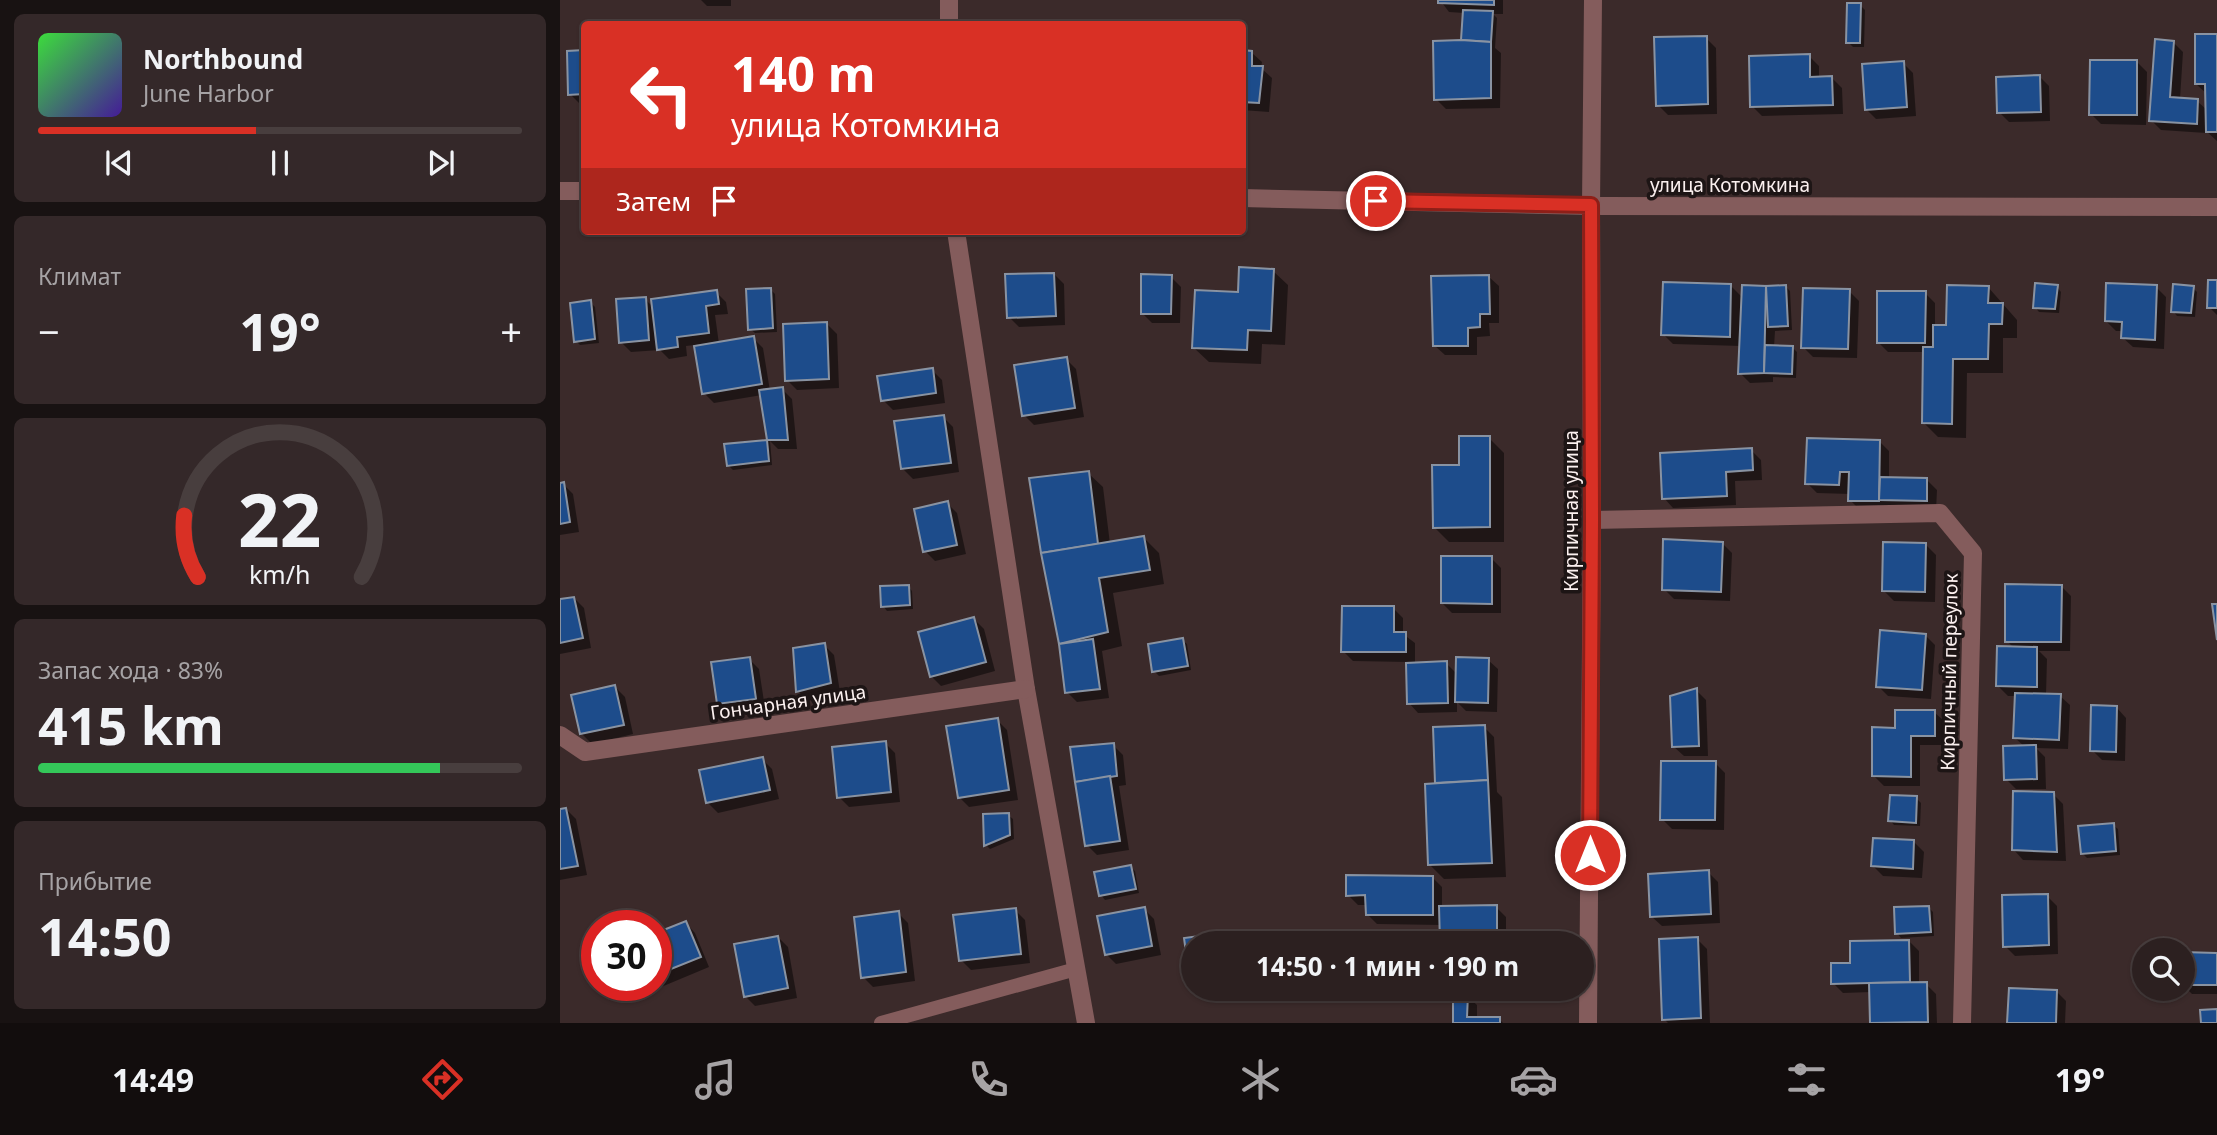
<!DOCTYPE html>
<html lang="ru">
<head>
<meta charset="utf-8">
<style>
  body { margin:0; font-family:"Noto Sans",sans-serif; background:#342829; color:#f1f3f6; height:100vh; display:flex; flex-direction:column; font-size:26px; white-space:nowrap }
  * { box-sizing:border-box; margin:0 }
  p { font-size:23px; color:#a6a3a5 }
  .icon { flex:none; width:38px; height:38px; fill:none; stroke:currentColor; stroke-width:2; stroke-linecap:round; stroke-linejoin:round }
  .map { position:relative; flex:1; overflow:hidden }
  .side { display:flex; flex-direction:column; gap:14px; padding:14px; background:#181212; width:560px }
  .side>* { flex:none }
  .banner { position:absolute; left:21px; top:21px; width:665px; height:214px; border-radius:7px; box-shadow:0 2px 5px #0004,0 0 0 2px #483e3e; background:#d93025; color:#fff; overflow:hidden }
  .buttons { position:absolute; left:1572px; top:938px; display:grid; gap:14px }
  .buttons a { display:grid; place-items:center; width:63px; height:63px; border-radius:50%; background:#2c2020; box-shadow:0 2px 5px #0004,0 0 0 2px #483e3e; font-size:35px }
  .speed { position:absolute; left:21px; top:910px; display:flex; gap:14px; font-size:35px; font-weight:700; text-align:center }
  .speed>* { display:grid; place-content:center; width:91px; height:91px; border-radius:50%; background:#2c2020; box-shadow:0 2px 5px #0004,0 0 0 2px #483e3e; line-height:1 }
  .speed .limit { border:10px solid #d22; background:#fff; color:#111 }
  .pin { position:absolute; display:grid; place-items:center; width:60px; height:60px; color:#fff; margin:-30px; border:4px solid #fff; border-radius:50%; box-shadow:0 2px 7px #0007 }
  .me { position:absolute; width:77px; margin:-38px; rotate:0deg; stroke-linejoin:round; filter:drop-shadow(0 0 5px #0008) }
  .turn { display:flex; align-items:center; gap:24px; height:147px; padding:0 35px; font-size:32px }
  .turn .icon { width:91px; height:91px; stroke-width:2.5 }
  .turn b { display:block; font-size:49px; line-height:60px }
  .then { display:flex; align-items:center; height:66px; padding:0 35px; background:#0003; gap:14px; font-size:26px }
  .big { font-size:52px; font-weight:700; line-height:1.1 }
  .side .widget { flex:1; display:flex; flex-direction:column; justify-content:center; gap:10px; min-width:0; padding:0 24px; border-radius:10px; background:#342829 }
  .side .dial { align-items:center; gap:0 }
  .dial svg { height:182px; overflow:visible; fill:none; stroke:#483e3e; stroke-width:7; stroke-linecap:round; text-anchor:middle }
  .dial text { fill:#f1f3f6; stroke:none }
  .song { display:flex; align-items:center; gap:21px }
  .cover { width:84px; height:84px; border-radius:10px; background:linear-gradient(135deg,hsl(120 70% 55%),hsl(260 70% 35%)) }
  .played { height:7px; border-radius:4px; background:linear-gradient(90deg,#d93025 45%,#483e3e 45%) }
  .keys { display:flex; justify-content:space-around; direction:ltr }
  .heat { display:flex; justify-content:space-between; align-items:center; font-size:38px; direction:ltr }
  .charge { height:10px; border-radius:5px; background:linear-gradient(90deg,#34c759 83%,#483e3e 0) }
  .trip { position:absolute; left:621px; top:931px; width:413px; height:70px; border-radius:35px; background:#2c2020; box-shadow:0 2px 5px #0004,0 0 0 2px #483e3e; font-weight:700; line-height:70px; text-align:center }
  .menu { display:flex; height:112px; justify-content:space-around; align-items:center; background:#120d0d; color:#a6a3a5 }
  .menu .icon { width:49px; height:49px }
  .menu .active { color:#d93025 }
  .menu b { font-size:32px; color:#f1f3f6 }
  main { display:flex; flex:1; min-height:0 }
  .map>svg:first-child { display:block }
</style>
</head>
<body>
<main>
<section class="side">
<div class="widget">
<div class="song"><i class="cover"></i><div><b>Northbound</b><p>June Harbor</p></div></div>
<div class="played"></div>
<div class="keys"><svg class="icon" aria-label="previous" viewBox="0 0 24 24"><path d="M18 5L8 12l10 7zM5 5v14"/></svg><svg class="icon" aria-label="pause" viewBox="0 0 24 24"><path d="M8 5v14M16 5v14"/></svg><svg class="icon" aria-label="next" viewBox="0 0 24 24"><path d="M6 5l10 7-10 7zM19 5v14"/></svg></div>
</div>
<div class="widget"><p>Климат</p>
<div class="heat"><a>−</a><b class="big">19°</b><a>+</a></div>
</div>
<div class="widget dial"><svg viewBox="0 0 100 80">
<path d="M14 69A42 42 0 1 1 86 69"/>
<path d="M14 69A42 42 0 0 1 8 42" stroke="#d93025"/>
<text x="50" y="56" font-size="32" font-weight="700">22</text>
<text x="50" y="72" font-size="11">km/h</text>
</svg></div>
<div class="widget"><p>Запас хода · 83%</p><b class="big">415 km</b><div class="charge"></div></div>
<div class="widget"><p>Прибытие</p><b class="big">14:50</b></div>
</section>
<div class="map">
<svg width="1657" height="1023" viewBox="0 0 1657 1023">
  <rect width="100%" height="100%" fill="#3b2a2a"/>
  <g fill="#0007">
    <path d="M141,0H171V6H147Z"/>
    <path d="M880,0H943V14H933L937,18L935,48L941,53L940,108L886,109L876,99L906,43L904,13L889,12Z"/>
    <path d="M1300,5L1305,10L1304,47H1293L1288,42Z"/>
    <path d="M1657,36V141L1646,131V133L1601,130L1591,120L1613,42L1623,52L1620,99L1637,101L1647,110V94L1636,84Z"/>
    <path d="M1146,38L1156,48L1157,114L1108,115L1098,105Z"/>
    <path d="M24,52V104H20L10,94L8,53Z"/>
    <path d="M682,52L692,53L702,62L701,68L712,78L709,112L682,110Z"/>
    <path d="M1249,56L1259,66V79L1272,78L1282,88L1283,114L1202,116L1192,106Z"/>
    <path d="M1577,62L1587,72L1586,125L1541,124L1531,114Z"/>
    <path d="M1343,63L1353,73L1356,116L1316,119L1306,109Z"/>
    <path d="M1479,76L1489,86L1490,121L1449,122L1439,112Z"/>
    <path d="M713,271L728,285L725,345L702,344L701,364L649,362L634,348L680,293Z"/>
    <path d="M494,274L504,284L505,325L459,327L449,317Z"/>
    <path d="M611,277L621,287L620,323H592L582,313Z"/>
    <path d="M929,277L939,286V323H929L930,336L917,337V355H885L875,346Z"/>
    <path d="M1657,282V315L1649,307Z"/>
    <path d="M1171,286L1184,299V287H1226L1230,291L1232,330L1215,331L1214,347H1232L1237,352L1236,378L1213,377V382L1190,383L1180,373L1181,346L1113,344L1103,334Z"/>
    <path d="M1428,287L1457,320V338H1443V373H1407L1406,438L1378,437L1363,422L1365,352H1328L1318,342L1365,293L1375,303V327H1387Z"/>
    <path d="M1497,287L1501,292L1499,313L1479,312L1475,307Z"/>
    <path d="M1596,287L1606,297L1604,349L1573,347L1563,338V331H1556L1546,321Z"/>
    <path d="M1633,288L1637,292L1635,317L1617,316L1613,311Z"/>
    <path d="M210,289L215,294L217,332L195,333L190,329Z"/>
    <path d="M1289,291L1299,301L1297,358L1253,357L1243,347Z"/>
    <path d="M156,292L166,302L168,314L155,315L159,344L193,338L203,348L210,391L222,389L232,399L237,449H218L210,441L212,465L173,470L168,465L166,446L209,441L202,395L154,403L144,393L135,345L126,346L127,356L109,359L100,350L71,352L61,342L85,299L94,308Z"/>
    <path d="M30,302L35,307L39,343L20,345L16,341Z"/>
    <path d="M267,324L277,334L279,388L237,390L227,380Z"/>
    <path d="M506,359L516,369L524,417L474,425L464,415Z"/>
    <path d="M372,370L382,380L385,403L333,410L323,400Z"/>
    <path d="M383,417L393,427L399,472L353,479L343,469Z"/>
    <path d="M929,438L944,453V542H889L874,527L901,466Z"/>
    <path d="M1319,441L1329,451V479L1367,480L1377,490L1376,511L1300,510L1290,500V494L1257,493L1247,483Z"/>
    <path d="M1191,450L1201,460L1202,480L1175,481L1176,505L1113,508L1104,498Z"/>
    <path d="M528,473L543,487L550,544L584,538L599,553L604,584L553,593L562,646L542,651L549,698L517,702L507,692L500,643Z"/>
    <path d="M3,484L13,494L19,532L0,535V485Z"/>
    <path d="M387,503L397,513L406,554L375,561L365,551Z"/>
    <path d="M1162,543L1172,553L1170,601L1114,599L1104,589Z"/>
    <path d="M1366,545L1376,555L1375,602L1334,601L1324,591Z"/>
    <path d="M931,558L941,568V613H892L882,603Z"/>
    <path d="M348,586L352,591L353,609L327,611L323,606Z"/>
    <path d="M1501,586L1511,596L1510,651H1479L1487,659L1486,695L1500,696L1510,705L1508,749L1476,748L1485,757L1486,789H1456L1446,779L1465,747L1455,738L1456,696H1448L1438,686L1454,648L1447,641Z"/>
    <path d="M14,598L24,608L31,648L0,654V601Z"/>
    <path d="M833,608L843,618V634L855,643V664L886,663L897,674L928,660L938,669L937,712L906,711L897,702V712L858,713L849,703L847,662L793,661L783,651Z"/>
    <path d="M414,619L424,629L435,671L381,686L371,676Z"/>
    <path d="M1365,635L1375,645L1371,699L1328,696L1318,686Z"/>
    <path d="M622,640L627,644L631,670L599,676L594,671Z"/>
    <path d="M264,645L274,655L280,692L248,701L238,691Z"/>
    <path d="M189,659L199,669L205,708L169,714L159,704Z"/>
    <path d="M55,687L65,697L73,734L32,744L22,734Z"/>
    <path d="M1136,690L1146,700L1148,756H1124L1114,747Z"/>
    <path d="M1557,708L1566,718L1565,761L1542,760L1532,750Z"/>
    <path d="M1374,712L1384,721V745H1360V786H1324L1314,776L1337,729Z"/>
    <path d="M437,720L447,730L458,800L409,807L399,797Z"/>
    <path d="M924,727L934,737L937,792L942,797L946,877L884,879L869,864L880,785L877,782Z"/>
    <path d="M325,743L335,753L340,802L289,807L279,797Z"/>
    <path d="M553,745L563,755L566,785L559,786L569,850L537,855L527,845Z"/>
    <path d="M202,759L212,769L219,799L158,813L148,803L141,772Z"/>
    <path d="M1155,763L1165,773L1164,830L1112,829L1102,819Z"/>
    <path d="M1493,794L1503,804L1506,861L1463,860L1454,850Z"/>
    <path d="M1356,798L1361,803L1360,826L1334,825L1330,820Z"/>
    <path d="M6,809L16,819L27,875L0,880V811Z"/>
    <path d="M448,815L453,819L454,839L430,849L426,845Z"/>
    <path d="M1553,825L1558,829L1560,855L1527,858L1522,853Z"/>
    <path d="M1354,842L1364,852L1362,878L1323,876L1313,866Z"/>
    <path d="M570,867L575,871L579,893L545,900L541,895Z"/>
    <path d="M1148,872L1158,882L1160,923L1102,926L1092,917Z"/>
    <path d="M872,877L882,887V907H936L946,917V943H881V925L817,924L807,914V905H798L788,895Z"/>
    <path d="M1487,896L1497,906L1498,954L1455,956L1445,946Z"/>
    <path d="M1369,908L1373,912L1374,936L1341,938L1337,933Z"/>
    <path d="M584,909L594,919L601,955L556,964L546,954Z"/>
    <path d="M455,910L465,920L470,963L411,970L401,960Z"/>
    <path d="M338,913L348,923L355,981L313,987L303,977Z"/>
    <path d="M126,923L135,933L149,967L94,990L90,985H96V935Z"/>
    <path d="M669,934L679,943H634V971L629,966L626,939Z"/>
    <path d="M218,937L228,947L237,998L195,1006L185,996Z"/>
    <path d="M1137,939L1147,949L1150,1023H1108L1104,1019Z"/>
    <path d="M1349,941L1359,951V984H1366L1376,994L1377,1023H1312L1311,992L1283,993L1273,983Z"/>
    <path d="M1657,954V994H1632L1622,984Z"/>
    <path d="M1496,991L1506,1001L1505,1023H1449Z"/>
    <path d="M907,996L917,1005V1019H939L943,1023H895Z"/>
  </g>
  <g fill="#1d4c8b" stroke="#8993a2" stroke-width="2">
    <path d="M878,0H934V5L878,3Z"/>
    <path d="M1287,3H1301L1300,43H1286Z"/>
    <path d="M903,10L933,11L931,42L901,40Z"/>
    <path d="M1635,34H1657V132H1646L1645,84H1635Z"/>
    <path d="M1147,36L1148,104L1096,106L1094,37Z"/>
    <path d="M1595,39L1614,41L1610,97L1638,99L1637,124L1589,121Z"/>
    <path d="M901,40L931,42V98L874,100L873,41Z"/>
    <path d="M24,50V94L8,95L7,51Z"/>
    <path d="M682,50L692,51V66H703L699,103L682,102Z"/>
    <path d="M1250,54V77L1272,76L1273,105L1190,107L1189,56Z"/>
    <path d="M1530,60H1577V115H1529Z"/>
    <path d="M1344,61L1347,107L1305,110L1302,64Z"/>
    <path d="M1480,75L1481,112L1437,113L1436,77Z"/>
    <path d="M679,267L714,269L711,331L688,330L687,350L632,348L635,290L678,292Z"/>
    <path d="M494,273L496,316L447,318L445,274Z"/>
    <path d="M581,274L612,275L611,314H581Z"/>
    <path d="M929,275L930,314H920V327L908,328V346H873L871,276Z"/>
    <path d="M1648,280H1657V308H1647Z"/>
    <path d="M1103,282L1171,284L1170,337L1101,335Z"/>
    <path d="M1475,283L1498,285L1495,309L1473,308Z"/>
    <path d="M1546,283L1597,285L1595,340L1561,338L1562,322L1545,321Z"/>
    <path d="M1613,284L1634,286L1631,313L1611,312Z"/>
    <path d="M1182,285L1206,286L1204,373L1178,374Z"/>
    <path d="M1226,285L1228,326L1208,327L1206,286Z"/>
    <path d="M1387,285L1429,286L1428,303H1443L1442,324H1429L1428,359H1393L1392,424L1362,423L1363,347H1373V325H1386Z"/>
    <path d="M211,288L213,328L188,330L186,289Z"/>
    <path d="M1243,288L1290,289L1288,349L1241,348Z"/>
    <path d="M157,290L159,304L146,306L149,333L117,337L118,347L97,350L91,299Z"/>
    <path d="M1317,291H1366L1365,343H1317Z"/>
    <path d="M86,297L89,340L59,343L56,299Z"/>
    <path d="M31,300L35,339L14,342L10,303Z"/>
    <path d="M267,322L269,379L225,381L223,324Z"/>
    <path d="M194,336L202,384L142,394L134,346Z"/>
    <path d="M1205,345L1233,346L1232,374L1204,373Z"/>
    <path d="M507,357L515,408L462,416L454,365Z"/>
    <path d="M373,368L376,393L321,401L317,376Z"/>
    <path d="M223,387L228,440H207L199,390Z"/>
    <path d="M384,415L391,463L341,469L334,421Z"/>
    <path d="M899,436H930V527L873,528L872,465H899Z"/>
    <path d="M1247,438L1320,440L1319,501H1288L1289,472H1280L1279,485L1245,484Z"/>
    <path d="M207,440L209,461L167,466L164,444Z"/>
    <path d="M1192,448L1193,470L1166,472L1167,496L1102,499L1100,453Z"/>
    <path d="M529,471L538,544L481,553L469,478Z"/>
    <path d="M1320,477L1367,478V501L1319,500Z"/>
    <path d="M4,482L10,522L0,524V483Z"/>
    <path d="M388,501L397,545L363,552L354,509Z"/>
    <path d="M584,536L590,570L539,578L548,632L499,644L481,553Z"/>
    <path d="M1103,539L1163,542L1161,592L1102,590Z"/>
    <path d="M1323,542L1366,543L1365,592L1322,591Z"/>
    <path d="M881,556H932V604L881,603Z"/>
    <path d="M1445,584L1502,585L1501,642H1445Z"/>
    <path d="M349,585L350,605L321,607L320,586Z"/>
    <path d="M14,597L23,638L0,643V599Z"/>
    <path d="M1652,604H1657V640Z"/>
    <path d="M782,606H834V632H846V652H781Z"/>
    <path d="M414,617L426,662L370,677L358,632Z"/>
    <path d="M1320,630L1366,634L1362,690L1316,687Z"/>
    <path d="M623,638L628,666L592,672L588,644Z"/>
    <path d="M533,639L540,689L505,693L499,644Z"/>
    <path d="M265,643L271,683L236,692L233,648Z"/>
    <path d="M1437,646L1477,647V687L1436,686Z"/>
    <path d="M190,657L196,699L157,704L151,662Z"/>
    <path d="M896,657L929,658L928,703L895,702Z"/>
    <path d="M887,661L888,703L847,704L846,663Z"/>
    <path d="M55,685L64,725L20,734L11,695Z"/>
    <path d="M1137,688L1139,746L1112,747L1110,696Z"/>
    <path d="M1455,693L1501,694L1499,740L1453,738Z"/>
    <path d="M1531,705L1557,706L1556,752L1530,751Z"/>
    <path d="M1335,710H1375V736H1351V777L1312,776V727L1335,728Z"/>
    <path d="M438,718L449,790L398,798L386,726Z"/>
    <path d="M925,725L928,780L875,783L873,727Z"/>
    <path d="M326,741L331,792L277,798L272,747Z"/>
    <path d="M554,743L557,776L515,782L510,747Z"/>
    <path d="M1476,745L1477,779L1444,780L1443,746Z"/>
    <path d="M203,757L210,790L146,803L139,770Z"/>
    <path d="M1101,761H1156L1155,820H1100Z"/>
    <path d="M550,776L560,841L525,846L515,782Z"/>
    <path d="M928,780L932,863L868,865L865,784Z"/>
    <path d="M1453,791L1494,792L1497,852L1452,850Z"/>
    <path d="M1330,795L1357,796L1356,823L1328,821Z"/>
    <path d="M6,808L18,866L0,869V809Z"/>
    <path d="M449,813L450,835L424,846L423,814Z"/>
    <path d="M1554,823L1556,851L1521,854L1518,826Z"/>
    <path d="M1313,838L1354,840L1353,869L1311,866Z"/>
    <path d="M571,865L576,889L539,896L534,872Z"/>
    <path d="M1149,870L1151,914L1090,917L1088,874Z"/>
    <path d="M786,875L873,876V915H806L805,895L786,896Z"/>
    <path d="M1488,894L1489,945L1443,947L1442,895Z"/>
    <path d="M937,905V943H880L879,906Z"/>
    <path d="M1369,906L1371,932L1335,934L1334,907Z"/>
    <path d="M585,907L592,946L545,955L537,916Z"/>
    <path d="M456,908L461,954L399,961L393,915Z"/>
    <path d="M339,911L346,972L301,978L294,917Z"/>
    <path d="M126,921L141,957L96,975V933Z"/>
    <path d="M670,932L671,943H634V966L628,967L624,938Z"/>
    <path d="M218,936L228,988L184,997L174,944Z"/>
    <path d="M1138,937L1141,1018L1102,1020L1099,939Z"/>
    <path d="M1349,940L1350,982L1271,984V963H1290V941Z"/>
    <path d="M1622,952L1657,953V985H1622Z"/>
    <path d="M1367,982L1368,1022L1310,1023L1309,983Z"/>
    <path d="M1449,988L1497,990L1496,1023H1447Z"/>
    <path d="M893,994H908L907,1017H940V1023H893Z"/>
    <path d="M1657,1009V1023H1641L1640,1010Z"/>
  </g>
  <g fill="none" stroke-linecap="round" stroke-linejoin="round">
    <path stroke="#845c5c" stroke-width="14" d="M321,1023L516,969"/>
    <g stroke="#845c5c" stroke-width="18">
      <path d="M389,0V24"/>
      <path d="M0,191H24"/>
      <path d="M682,198L1031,206L1657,207"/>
      <path d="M396,231L466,689L526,1023"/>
      <path d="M1032,520L1380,513L1413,553L1402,1023"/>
      <path d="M0,735L25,752L466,689"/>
      <path d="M1028,1023L1032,520L1031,206L1033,0"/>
    </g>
  </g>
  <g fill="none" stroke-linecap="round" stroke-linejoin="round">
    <defs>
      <path id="route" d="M816,201L1031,205L1032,520L1030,855"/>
    </defs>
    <use href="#route" stroke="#8d1f18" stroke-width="18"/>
    <use href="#route" stroke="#d93025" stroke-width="12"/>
  </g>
  <g text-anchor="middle" stroke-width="7" stroke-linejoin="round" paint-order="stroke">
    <g font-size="19" fill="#fbf0ef" stroke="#1d1515">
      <text x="1170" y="192">улица Котомкина</text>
      <text transform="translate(1011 511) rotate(-90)" y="7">Кирпичная улица</text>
      <text transform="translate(1389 672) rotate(-89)" y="7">Кирпичный переулок</text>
      <text transform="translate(228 702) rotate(-8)" y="7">Гончарная улица</text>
    </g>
  </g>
</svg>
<div class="buttons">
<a><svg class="icon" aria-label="search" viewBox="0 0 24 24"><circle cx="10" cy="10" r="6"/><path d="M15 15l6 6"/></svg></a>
</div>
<div class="speed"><div class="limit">30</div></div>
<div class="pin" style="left:816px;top:201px;background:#d93025"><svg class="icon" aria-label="arrive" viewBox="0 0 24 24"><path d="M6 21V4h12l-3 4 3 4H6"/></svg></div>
<svg class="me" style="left:1030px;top:855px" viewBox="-20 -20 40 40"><circle r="17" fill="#d93025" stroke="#fff" stroke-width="3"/><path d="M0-11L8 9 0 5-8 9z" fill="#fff"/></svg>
<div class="trip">14:50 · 1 мин · 190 m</div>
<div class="banner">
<div class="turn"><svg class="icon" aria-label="left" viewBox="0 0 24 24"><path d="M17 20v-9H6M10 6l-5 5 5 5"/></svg><div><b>140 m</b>улица Котомкина</div></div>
<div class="then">Затем<svg class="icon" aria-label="arrive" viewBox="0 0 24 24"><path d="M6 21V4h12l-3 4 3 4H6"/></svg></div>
</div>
</div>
</main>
<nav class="menu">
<b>14:49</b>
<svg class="icon active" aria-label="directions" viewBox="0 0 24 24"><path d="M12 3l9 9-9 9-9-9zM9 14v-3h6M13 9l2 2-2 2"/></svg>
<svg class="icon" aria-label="music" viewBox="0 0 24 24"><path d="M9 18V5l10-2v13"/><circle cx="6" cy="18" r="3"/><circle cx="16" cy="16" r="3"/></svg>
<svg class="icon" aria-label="phone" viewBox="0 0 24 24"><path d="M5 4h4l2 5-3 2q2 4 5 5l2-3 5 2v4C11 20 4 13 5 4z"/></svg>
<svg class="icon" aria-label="climate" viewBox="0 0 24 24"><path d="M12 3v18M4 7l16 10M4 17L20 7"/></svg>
<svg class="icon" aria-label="car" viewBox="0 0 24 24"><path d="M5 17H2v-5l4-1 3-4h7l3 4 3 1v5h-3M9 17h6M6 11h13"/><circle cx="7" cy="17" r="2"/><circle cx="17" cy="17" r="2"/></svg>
<svg class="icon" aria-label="filters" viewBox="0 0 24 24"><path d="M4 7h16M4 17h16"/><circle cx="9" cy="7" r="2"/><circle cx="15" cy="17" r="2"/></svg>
<b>19°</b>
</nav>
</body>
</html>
